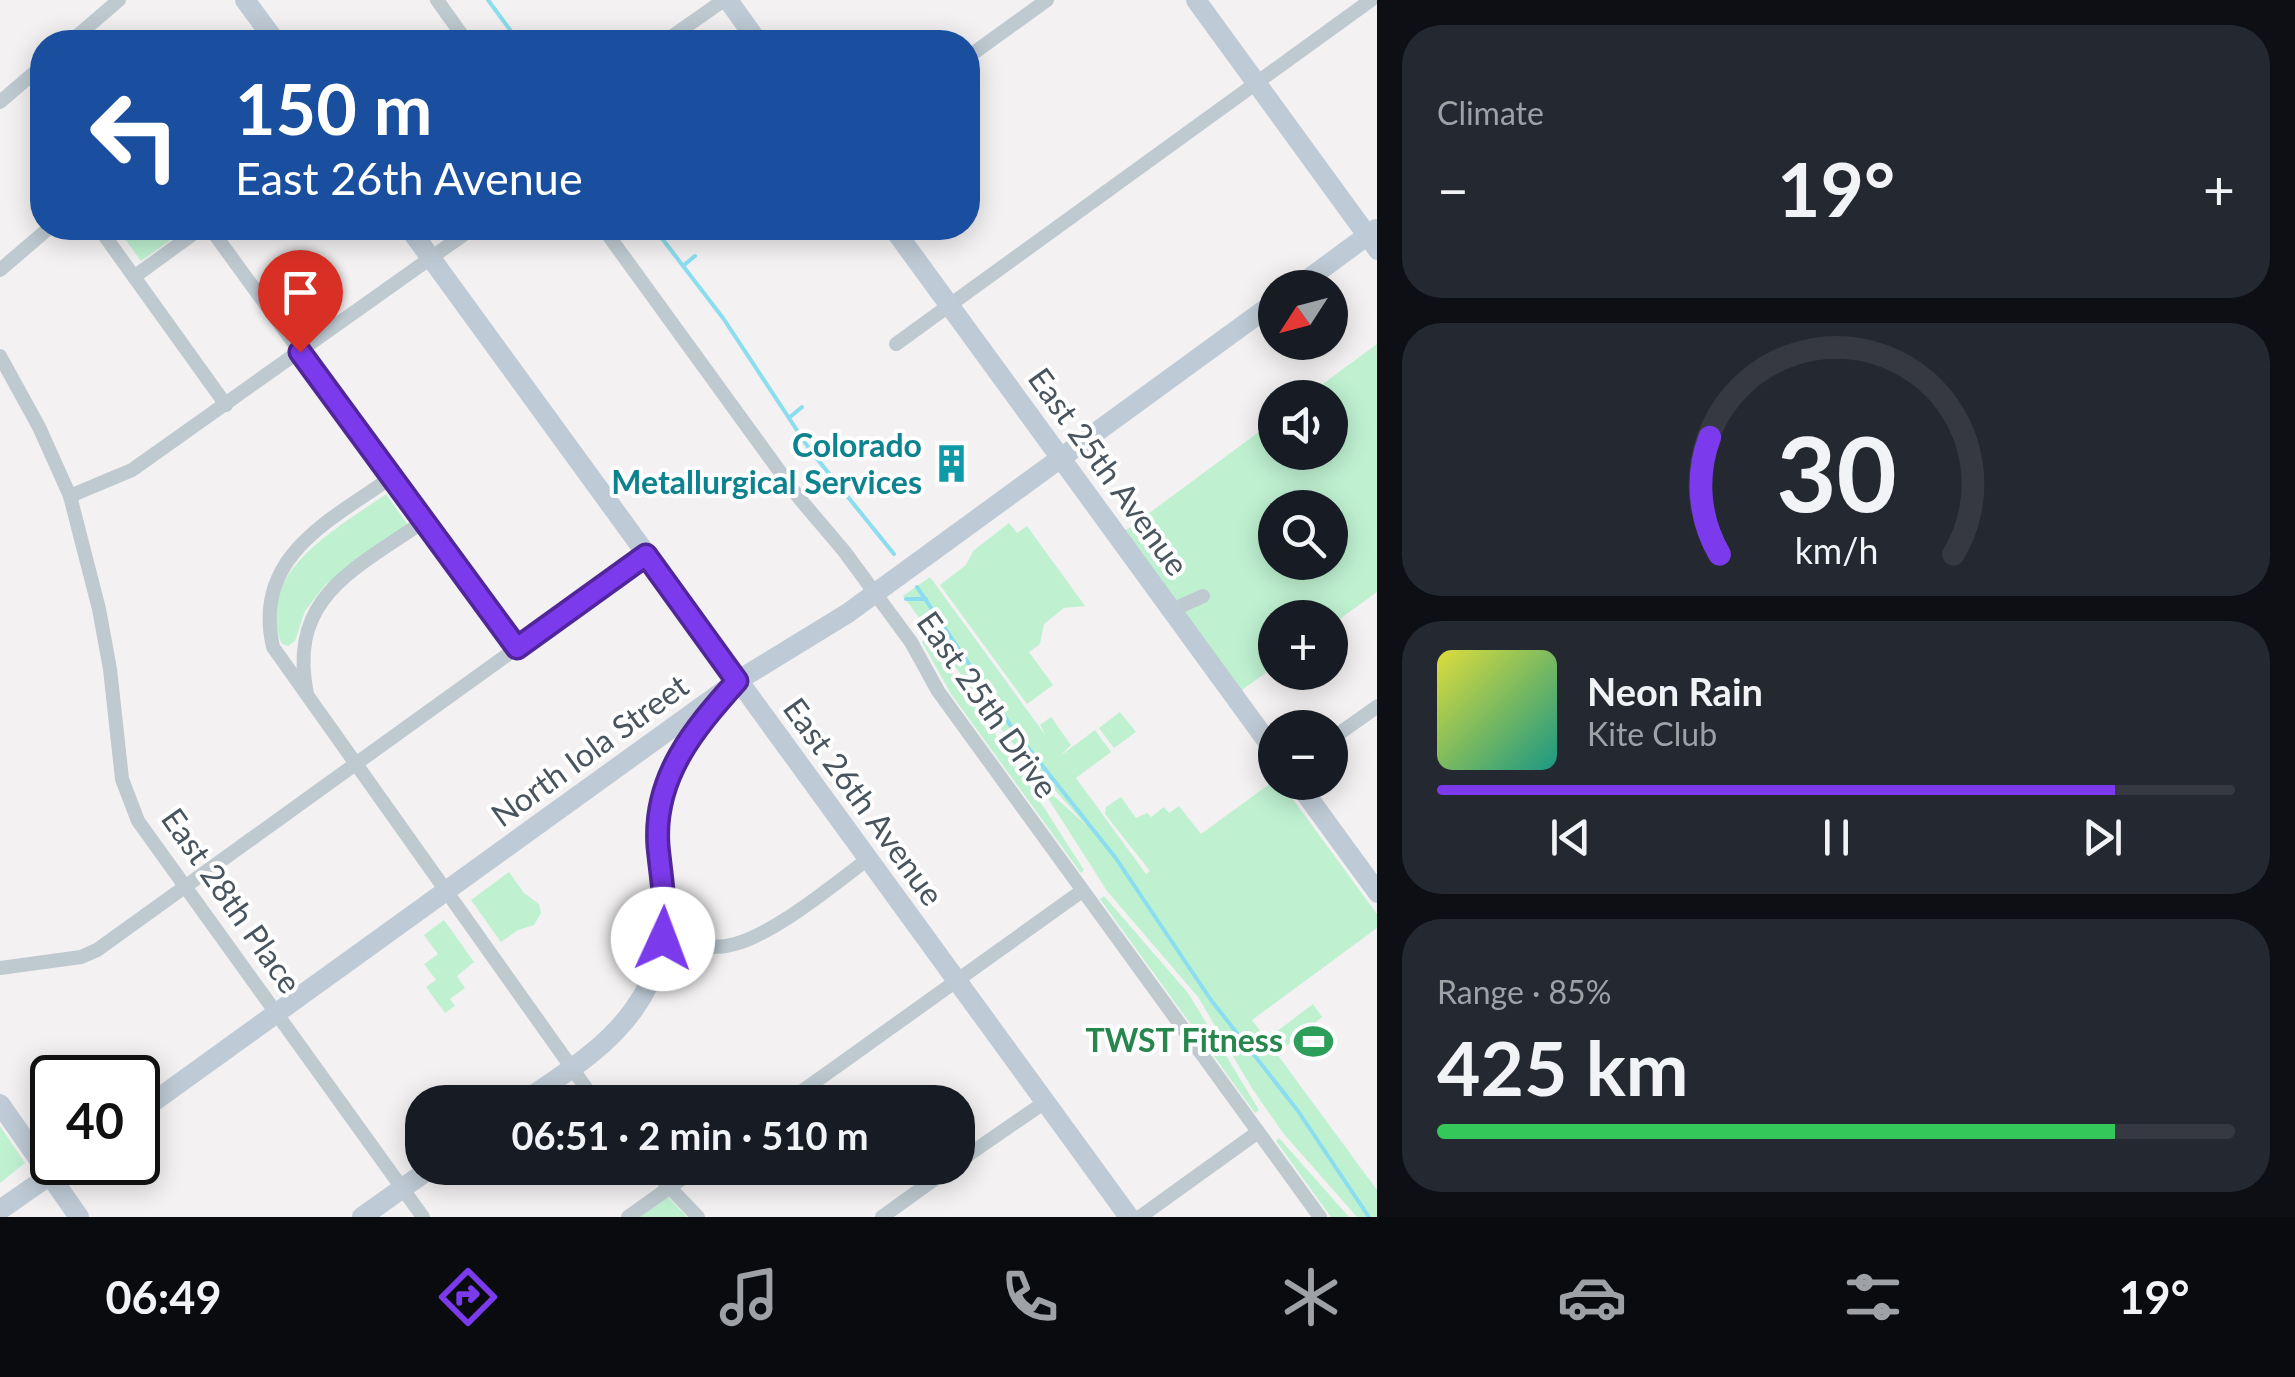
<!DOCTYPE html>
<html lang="en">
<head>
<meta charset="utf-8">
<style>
  body { margin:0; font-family:Lato,sans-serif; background:#242831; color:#f1f3f6; height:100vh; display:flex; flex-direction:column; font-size:38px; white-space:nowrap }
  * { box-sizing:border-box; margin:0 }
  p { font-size:32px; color:#9ea1a6 }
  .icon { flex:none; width:55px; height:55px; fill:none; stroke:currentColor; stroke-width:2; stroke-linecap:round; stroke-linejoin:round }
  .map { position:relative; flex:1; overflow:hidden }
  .side { display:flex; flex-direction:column; gap:25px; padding:25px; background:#0d0f14; width:918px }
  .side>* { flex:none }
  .hud { position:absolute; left:30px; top:30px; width:950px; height:210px; border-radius:40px; box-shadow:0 5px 25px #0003; background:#1a4fa0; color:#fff; overflow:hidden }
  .needle { width:65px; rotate:234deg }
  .tools { position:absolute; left:1258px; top:270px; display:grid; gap:20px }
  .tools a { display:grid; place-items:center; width:90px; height:90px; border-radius:50%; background:#171b24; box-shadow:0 5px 25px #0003; font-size:50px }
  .speed { position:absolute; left:30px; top:1055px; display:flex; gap:20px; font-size:50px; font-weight:700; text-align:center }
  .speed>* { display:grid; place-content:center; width:130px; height:130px; border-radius:50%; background:#171b24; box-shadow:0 5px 25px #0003; line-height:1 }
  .speed .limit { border:5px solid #111; border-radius:15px; background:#fff; color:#111 }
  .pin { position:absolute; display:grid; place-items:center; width:85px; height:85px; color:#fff; margin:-102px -42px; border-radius:50% 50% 50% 0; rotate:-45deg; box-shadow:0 0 10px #0007 }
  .pin .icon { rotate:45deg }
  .me { position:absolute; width:110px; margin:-55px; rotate:2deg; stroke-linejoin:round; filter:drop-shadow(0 0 8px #0008) }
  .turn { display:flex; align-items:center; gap:35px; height:210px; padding:0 40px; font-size:45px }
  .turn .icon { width:130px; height:130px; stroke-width:2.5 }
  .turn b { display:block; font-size:70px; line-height:85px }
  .big { font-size:75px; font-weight:700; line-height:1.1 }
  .side .card { flex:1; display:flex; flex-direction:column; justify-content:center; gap:15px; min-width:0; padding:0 35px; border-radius:40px; background:#242831 }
  .side .dial { align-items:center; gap:0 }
  .dial svg { height:260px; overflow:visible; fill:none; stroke:#363941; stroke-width:7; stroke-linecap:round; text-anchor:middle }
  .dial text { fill:#f1f3f6; stroke:none }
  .song { display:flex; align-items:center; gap:30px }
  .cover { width:120px; height:120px; border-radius:15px; background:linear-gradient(135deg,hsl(60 70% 55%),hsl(170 70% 35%)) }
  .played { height:10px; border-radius:5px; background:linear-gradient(90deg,#7c3aed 85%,#363941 85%) }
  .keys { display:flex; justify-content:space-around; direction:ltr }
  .heat { display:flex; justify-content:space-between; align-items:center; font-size:55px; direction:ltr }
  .charge { height:15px; border-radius:8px; background:linear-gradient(90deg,#34c759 85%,#363941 0) }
  .trip { position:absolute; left:405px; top:1085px; width:570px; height:100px; border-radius:40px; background:#171b24; box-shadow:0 5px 25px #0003; font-weight:700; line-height:100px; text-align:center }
  .tab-bar { display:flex; height:160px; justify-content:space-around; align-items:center; background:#090b0e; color:#9ea1a6 }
  .tab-bar .icon { width:70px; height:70px }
  .tab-bar .active { color:#7c3aed }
  .tab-bar b { font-size:45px; color:#f1f3f6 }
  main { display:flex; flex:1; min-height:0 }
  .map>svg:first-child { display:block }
</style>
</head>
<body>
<main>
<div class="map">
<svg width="1378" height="1217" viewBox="0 0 1378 1217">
  <rect width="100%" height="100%" fill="#f3f1f1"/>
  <g fill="#bff1d1" fill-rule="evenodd">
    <path d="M117,228H187L141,261Z"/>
    <path d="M1377,344V592L1330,626V618H1275V666L1242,690L1125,531L1275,420V452H1330V398L1305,397ZM1275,508H1330V562H1275Z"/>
    <path d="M386,494L408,525L325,585L305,611L295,641L288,646L282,644C249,575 341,526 386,494Z"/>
    <path d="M1009,523L1017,533L1027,526L1085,606L1064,608L1044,624L1040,644L1029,652L1053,685L1027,704L940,585L966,565L973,551Z"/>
    <path d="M930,577L1046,736L1040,725L1051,717L1071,745L1060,756L1095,730L1111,752L1076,778L1146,874L1150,871L1105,814L1106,807L1121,797L1136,818L1147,813L1151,817L1164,807L1169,813L1179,806L1201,834L1275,780V782L1281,783L1377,914V928L1252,1020L1377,1190V1217H1357L1283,1133L1253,1090L1198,997L1107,891L1037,781L1087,826L1008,738L903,596Z"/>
    <path d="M925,639C985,713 1033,791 1084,870L1081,873L951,694L922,642Z"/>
    <path d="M1120,712L1136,732L1114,748L1099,728Z"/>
    <path d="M509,872L524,893L539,904L541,913L534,925L518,930L501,942L471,900Z"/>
    <path d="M1104,896L1188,993L1259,1110L1255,1113L1100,899Z"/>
    <path d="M444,920L474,962L457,976L465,988L450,999L455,1006L445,1013L426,987L436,980L424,964L438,954L424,935Z"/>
    <path d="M1313,1004L1322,1017L1284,1048L1276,1032Z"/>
    <path d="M0,1126L25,1163L0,1183Z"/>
    <path d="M1279,1138L1349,1217H1331L1276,1141Z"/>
    <path d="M668,1197L687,1217H640Z"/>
  </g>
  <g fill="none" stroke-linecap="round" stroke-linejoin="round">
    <g stroke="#8bddef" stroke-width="4">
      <path d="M488,0L519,42"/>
      <path d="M654,228L723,318L810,450L894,554"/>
      <path d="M684,265L695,256"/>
      <path d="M790,417L802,407"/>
      <path d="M917,587L1013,729L1115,857L1211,1000L1298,1111L1369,1217"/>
      <path d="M906,599H926"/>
    </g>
    <g stroke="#bec9d0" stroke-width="14">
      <path d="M437,0L467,42"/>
      <path d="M70,42L119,0"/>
      <path d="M664,42L724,0"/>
      <path d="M968,57L1047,0"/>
      <path d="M0,102L42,66"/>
      <path d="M99,228L226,405"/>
      <path d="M210,228L517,649"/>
      <path d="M603,228L799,498L844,551L911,642L938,691L1320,1217"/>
      <path d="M0,270L49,228"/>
      <path d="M134,277L201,228"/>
      <path d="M896,344L1371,0"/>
      <path d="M0,356L39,427L70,496L99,609L110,669L122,779L138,821L423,1217"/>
      <path d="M392,477C329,521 252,557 273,647L596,1102"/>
      <path d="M70,496L132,470L473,228"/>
      <path d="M1172,610L1203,596"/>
      <path d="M307,694C287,597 354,570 424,521"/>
      <path d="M1330,740L1378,706"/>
      <path d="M663,939C684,943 705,949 726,946C768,940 833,885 868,859"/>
      <path d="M0,968L81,957L97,950L646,555"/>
      <path d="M787,1102L1082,891"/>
      <path d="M958,1162L1045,1102"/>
      <path d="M651,1168L698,1217"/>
      <path d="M628,1217L697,1168"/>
      <path d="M882,1217L950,1168"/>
      <path d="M1140,1217L1258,1132"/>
    </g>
    <g stroke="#becad5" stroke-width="20">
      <path d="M245,0L276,42"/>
      <path d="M728,0L758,42"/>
      <path d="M1196,0L1378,250"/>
      <path d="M409,228L1129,1217"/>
      <path d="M893,228L1275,752"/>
      <path d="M1296,288L1376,229"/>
      <path d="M1297,782L1378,893"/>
      <path d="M523,1102C562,1075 606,1049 634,1009C658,976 668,934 665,893C663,867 656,843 659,817C664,775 684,740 712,709"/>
      <path d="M0,1104L79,1217"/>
      <path d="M138,1113L737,681L848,613L1275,302"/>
      <path d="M0,1210L69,1162"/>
      <path d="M362,1217L431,1168"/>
    </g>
  </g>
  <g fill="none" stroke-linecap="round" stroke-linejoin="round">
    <defs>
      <path id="route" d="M300,352L517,648L646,555L737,681C694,729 653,777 658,846C661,878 667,906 663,939"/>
    </defs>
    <use href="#route" stroke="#51269a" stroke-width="25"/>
    <use href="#route" stroke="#7c3aed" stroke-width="18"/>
  </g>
  <defs>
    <symbol id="building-bare" viewBox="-9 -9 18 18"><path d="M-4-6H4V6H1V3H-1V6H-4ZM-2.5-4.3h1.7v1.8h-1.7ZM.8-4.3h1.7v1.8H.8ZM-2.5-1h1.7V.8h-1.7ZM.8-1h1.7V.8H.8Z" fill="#0f9aa8" stroke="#fff" stroke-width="2.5" paint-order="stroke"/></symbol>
    <symbol id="stadium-bare" viewBox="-9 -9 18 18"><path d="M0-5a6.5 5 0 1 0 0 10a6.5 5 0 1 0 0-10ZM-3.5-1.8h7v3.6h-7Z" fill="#2e9e5b" stroke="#fff" stroke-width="2.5" paint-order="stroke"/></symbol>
  </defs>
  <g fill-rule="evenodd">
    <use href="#building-bare" x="924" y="436" width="55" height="55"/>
    <use href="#stadium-bare" x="1286" y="1014" width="55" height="55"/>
  </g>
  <g text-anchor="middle" stroke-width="8" stroke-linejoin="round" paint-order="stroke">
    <g font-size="32" font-weight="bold" fill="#0d838f" stroke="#fff" text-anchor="end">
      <text x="922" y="457">Colorado<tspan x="922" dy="37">Metallurgical Services</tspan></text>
    </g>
    <g font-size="32" fill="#48555f" stroke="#fff">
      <text transform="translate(1108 472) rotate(54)" y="11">East 25th Avenue</text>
      <text transform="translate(987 705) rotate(55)" y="11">East 25th Drive</text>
      <text transform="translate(590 751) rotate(-36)" y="11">North Iola Street</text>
      <text transform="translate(863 802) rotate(54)" y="11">East 26th Avenue</text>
      <text transform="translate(231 901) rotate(55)" y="11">East 28th Place</text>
    </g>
    <g font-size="32" font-weight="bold" fill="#27864d" stroke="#fff" text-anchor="end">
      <text x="1283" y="1052">TWST Fitness</text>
    </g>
  </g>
</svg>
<div class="tools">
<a><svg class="needle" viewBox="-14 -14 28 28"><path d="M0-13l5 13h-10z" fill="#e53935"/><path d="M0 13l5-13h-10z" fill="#9ea1a6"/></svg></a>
<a><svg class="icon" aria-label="sound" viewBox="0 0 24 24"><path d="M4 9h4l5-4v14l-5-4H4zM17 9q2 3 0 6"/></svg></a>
<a><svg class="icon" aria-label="search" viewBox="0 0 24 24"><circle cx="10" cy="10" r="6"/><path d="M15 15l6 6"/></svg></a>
<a>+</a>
<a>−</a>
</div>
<div class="speed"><div class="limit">40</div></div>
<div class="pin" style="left:300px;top:352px;background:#d93025"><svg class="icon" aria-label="arrive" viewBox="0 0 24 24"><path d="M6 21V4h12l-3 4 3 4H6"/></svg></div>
<svg class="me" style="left:663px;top:939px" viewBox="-20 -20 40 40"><circle r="19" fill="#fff"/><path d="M0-13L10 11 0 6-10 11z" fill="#7c3aed"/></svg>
<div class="trip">06:51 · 2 min · 510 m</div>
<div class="hud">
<div class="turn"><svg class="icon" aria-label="left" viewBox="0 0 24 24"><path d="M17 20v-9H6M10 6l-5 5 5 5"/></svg><div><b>150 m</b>East 26th Avenue</div></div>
</div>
</div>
<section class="side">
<div class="card"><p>Climate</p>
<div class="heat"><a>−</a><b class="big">19°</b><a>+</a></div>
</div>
<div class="card dial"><svg viewBox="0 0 100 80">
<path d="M14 69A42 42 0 1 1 86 69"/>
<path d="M14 69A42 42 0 0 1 11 33" stroke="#7c3aed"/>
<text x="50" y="56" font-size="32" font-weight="700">30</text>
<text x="50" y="72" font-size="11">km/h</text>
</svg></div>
<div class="card">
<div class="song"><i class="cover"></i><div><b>Neon Rain</b><p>Kite Club</p></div></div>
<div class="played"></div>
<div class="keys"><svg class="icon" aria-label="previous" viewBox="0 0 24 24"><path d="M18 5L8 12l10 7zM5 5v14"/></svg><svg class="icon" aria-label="pause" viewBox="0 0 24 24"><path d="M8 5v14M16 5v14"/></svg><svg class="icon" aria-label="next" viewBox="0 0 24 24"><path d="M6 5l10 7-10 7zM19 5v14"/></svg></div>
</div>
<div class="card"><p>Range · 85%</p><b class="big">425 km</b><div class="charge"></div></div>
</section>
</main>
<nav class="tab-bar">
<b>06:49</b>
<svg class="icon active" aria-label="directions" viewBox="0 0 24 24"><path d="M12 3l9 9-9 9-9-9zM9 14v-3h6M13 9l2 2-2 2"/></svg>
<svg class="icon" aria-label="music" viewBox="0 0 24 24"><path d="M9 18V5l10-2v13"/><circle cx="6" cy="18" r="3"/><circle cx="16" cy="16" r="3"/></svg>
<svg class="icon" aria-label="phone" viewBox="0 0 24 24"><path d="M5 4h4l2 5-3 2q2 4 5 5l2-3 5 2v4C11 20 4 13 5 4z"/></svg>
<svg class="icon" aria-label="climate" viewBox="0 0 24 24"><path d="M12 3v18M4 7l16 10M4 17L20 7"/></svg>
<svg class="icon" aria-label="car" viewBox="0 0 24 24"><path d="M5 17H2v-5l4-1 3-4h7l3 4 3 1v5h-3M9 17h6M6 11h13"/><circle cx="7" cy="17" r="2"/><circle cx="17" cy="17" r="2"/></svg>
<svg class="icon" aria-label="filters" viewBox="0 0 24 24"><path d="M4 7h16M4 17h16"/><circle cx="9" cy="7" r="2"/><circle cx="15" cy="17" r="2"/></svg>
<b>19°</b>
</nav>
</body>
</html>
